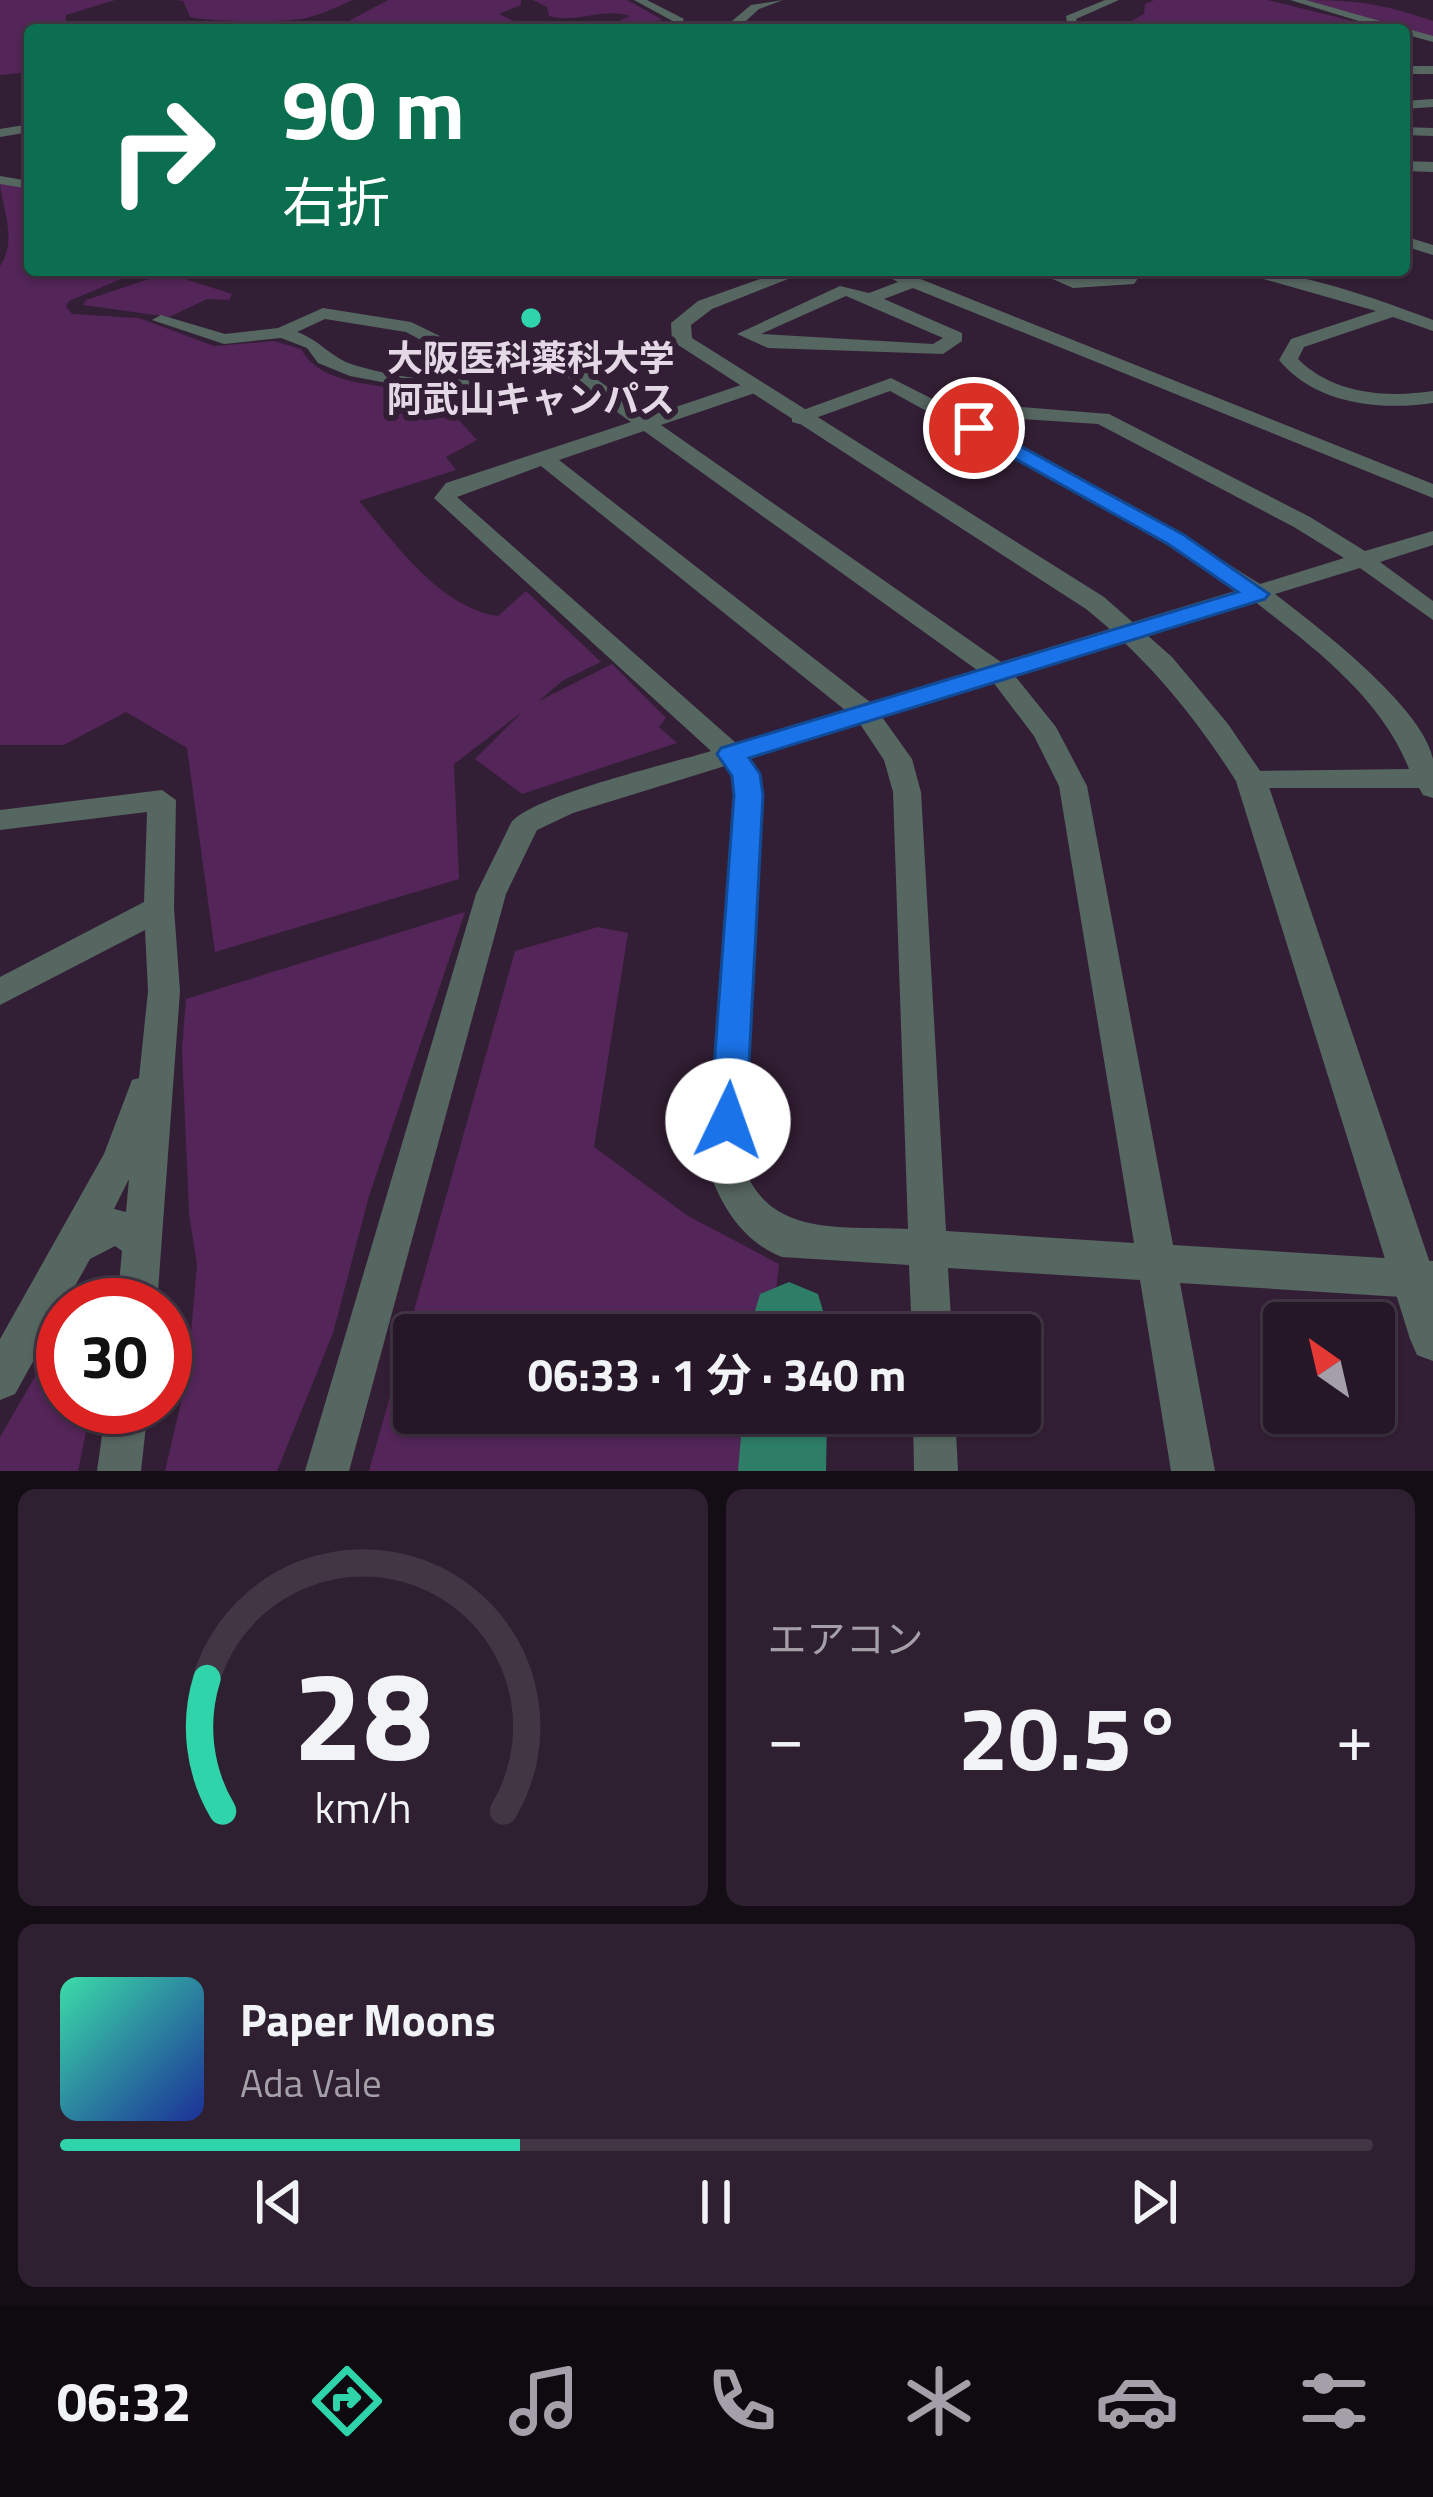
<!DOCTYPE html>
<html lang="ja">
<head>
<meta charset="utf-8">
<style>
  body { margin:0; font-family:"Titillium Web","Noto Sans JP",sans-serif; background:#2e2030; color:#f1f3f6; height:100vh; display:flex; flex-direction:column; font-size:45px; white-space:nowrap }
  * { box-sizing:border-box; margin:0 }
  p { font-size:39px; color:#a49fa8 }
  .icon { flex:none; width:66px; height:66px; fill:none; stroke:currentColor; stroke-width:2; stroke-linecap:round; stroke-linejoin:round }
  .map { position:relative; height:1471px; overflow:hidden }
  .drawer { display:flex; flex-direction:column; gap:18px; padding:18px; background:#150d16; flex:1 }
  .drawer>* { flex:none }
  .banner { position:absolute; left:24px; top:24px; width:1386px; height:252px; border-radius:12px; box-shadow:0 3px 9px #0004,0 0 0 3px #423645; background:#0b6e4f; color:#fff; overflow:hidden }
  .needle { width:78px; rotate:326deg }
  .fabs { position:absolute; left:1263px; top:1302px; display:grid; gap:24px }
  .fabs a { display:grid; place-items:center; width:132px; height:132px; border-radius:12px; background:#261728; box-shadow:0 3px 9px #0004,0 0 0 3px #423645; font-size:60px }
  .speed { position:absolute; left:36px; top:1278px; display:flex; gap:24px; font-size:60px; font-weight:700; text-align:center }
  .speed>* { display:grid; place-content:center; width:156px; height:156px; border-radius:50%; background:#261728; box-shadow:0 3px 9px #0004,0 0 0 3px #423645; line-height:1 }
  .speed .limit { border:18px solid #d22; background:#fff; color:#111 }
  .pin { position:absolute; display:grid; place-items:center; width:102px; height:102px; color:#fff; margin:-51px; border:6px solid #fff; border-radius:50%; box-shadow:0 3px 12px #0007 }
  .me { position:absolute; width:132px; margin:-66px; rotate:3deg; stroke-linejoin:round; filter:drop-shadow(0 0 9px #0008) }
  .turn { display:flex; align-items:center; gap:42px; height:252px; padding:0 60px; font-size:54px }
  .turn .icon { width:156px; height:156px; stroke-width:2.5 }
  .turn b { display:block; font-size:84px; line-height:102px }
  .big { font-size:90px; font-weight:700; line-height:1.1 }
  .drawer .card { flex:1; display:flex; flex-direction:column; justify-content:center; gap:18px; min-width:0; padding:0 42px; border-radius:18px; background:#2e2030 }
  .drawer .dial { align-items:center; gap:0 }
  .dial svg { height:312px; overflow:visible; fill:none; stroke:#423645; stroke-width:7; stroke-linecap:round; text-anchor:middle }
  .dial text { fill:#f1f3f6; stroke:none }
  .song { display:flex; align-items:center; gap:36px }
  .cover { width:144px; height:144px; border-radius:18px; background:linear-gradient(135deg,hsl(160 70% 55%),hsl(230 70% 35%)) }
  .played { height:12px; border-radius:6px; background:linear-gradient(90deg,#2fd4aa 35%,#423645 35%) }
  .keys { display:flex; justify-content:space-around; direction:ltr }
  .heat { display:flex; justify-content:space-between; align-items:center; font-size:66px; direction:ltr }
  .drawer .tiles { flex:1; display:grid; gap:18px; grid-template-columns:1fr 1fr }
  .card:last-child { grid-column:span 2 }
  .trip { position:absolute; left:393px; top:1314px; width:648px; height:120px; border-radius:12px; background:#261728; box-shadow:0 3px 9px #0004,0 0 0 3px #423645; font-weight:700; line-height:120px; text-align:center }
  .menu { display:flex; height:192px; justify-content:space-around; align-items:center; background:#0f0910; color:#a49fa8 }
  .menu .icon { width:84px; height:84px }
  .menu .on { color:#2fd4aa }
  .menu b { font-size:54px; color:#f1f3f6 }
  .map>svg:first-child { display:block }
</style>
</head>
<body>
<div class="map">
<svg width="1433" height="1471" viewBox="0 0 1433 1471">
  <rect width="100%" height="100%" fill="#331f35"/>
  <g fill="#532558">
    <path d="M0,0H115L66,15L65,30H30V72L0,75Z"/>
    <path d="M177,0H353C339,6 323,14 307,18C288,23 209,22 190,17L183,1Z"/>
    <path d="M388,0H521V5L499,14L516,22L569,24L549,30H353L343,24Z"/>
    <path d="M533,0H627L663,20L599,30L630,16C602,7 578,24 549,16L547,7Z"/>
    <path d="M1154,0H1268L1389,30H1114L1144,14L1145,4Z"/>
    <path d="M1305,0C1358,0 1383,4 1433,21V37Z"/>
    <path d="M0,183L30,188V270L140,271L69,301L66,306L72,314L139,318L214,346L274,341L301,349C319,383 368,383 403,390V401L445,405L477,440L446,457L456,470L359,501C396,544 439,607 498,616L526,591L601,662L562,681L539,701L612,664L666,718L659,727L677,743L522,794L475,759L522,712L454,764L459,879L215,952L187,748L126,712L64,745H0V266C18,239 2,209 0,183Z"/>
    <path d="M157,270L232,294L229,300L207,299L169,317L83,305L86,300L152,278Z"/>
    <path d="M465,912L369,1196L333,1333L277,1471H165L187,1377L197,1265L189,1214L182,1049L186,999Z"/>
    <path d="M598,927L628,933L594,1147L688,1216L779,1264L771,1335H414V1413H764L758,1471H369L515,951Z"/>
    <path d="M63,1328V1407H91L78,1471H0V1437Z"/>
  </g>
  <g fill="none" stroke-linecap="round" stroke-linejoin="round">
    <g fill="#2e7d66" fill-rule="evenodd">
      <path d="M789,1282L818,1294L830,1335H748L760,1294Z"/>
      <path d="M743,1413H827L826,1471H738Z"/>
    </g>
    <g fill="#566660" fill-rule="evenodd">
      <path d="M634,0H647L684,19L681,24L726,26L751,5L783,0L759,9L736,30H618L678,24Z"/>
      <path d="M1105,0H1119L1076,19L1078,30H1068L1066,16Z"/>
      <path d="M1290,0H1306L1433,36V42L1404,34V30H1388Z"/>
      <rect x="1404" y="66" width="29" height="8"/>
      <path d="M1433,99V107L1404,109V101Z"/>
      <path d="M30,124V132L0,137V129Z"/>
      <path d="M1404,127L1433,128V136L1404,135Z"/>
      <path d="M0,176L30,181V189L0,184Z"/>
      <path d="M1404,236L1433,245V255L1404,246Z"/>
      <path d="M876,270H898L1433,484V498L913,288L884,299L962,333V341L943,354L768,348L737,334L840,286L869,293L898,282ZM846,296L943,338L933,344L761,334Z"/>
      <path d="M1032,270H1055L1075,278L1144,270L1134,284L1073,288Z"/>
      <path d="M1232,270C1300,270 1370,297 1433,320V331L1393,317L1304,347L1298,359C1333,394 1386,398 1433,391V403C1380,411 1315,404 1279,360L1291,339L1376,311Z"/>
      <path d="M323,308L411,322L446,339L518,359L582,369L649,416L744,384H758V392L661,425L1001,662L1238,590L1140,528L890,391L799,424L792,422V414L891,378L976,421L1021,407L1109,414L1310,517L1365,551L1433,531V545L1380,562L1433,601V620L1360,568L1275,594C1317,626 1423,707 1433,759C1433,771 1433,786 1433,798L1423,795L1419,788H1241L1237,781L1251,771L1409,769C1382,698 1312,646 1254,601L1015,676L1056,727L1087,786L1173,1245L1433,1261V1299L1180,1283L1215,1471H1171L1140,1280L948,1268L952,1335H912L909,1265L782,1257C743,1242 720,1205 708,1167L735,795L732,775L725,766L573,813L537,830L506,894L349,1471H305L476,894L511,823C530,796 673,763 711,751L434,498L446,483L631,422L569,378L517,370L434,347L406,332L325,319L297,332C320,340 331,358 354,365C377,372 406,378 430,379C446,380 462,375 475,384L473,388L429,391L350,376L318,363L307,348L281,338L224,344L152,320L161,315L225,334L278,328ZM1022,419L1098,424L1294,527L1344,558L1260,584L1155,518L991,429ZM644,431L977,670L870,702L559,460ZM541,466L845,710L736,743L457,497ZM993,682L1034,736L1059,786L1134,1243L946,1231L921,792L912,759L882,717ZM860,724L884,760L893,792L908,1229C845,1225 770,1239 744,1167L763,795L760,774L749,758Z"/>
      <path d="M162,790L176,800L174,908L180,991L157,1305H117L122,1251L115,1246L90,1259L15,1394L0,1400V1339L104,1154L132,1080L139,1078L148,991L145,930L0,1005V977L144,902L147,812L0,830V810ZM129,1179L126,1212L114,1209Z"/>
      <path d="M106,1407H148L141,1471H97Z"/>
      <path d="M913,1413H955L958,1471H914Z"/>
    </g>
    <g fill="#566660" fill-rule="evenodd">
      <path d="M1404,161L1433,162V172L1404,171Z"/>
      <path d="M785,270H811L712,309L691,325L692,338L1104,597L1172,657L1228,724L1267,781L1433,1272V1361L1417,1355L1410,1339L1236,781C1194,715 1147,658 1086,609L672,341L671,323L698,301Z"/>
    </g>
  </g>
  <path fill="#1a73e8" stroke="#114b97" stroke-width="3" d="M974,421L1184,535L1269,594L1265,599L749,758L760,774L763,795L746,1121L741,1133L728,1137L715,1133L710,1121L734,795L732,776L717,754L721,748L1238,592L1168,544L967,432L964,428Z"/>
  <circle fill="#2fd4aa" stroke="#331f35" stroke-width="4.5" cx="531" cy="318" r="12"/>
  <g text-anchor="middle" stroke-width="12" stroke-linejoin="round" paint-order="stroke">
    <g font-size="36" font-weight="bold" fill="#e5d8e6" stroke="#331f35">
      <text x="531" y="371">大阪医科薬科大学<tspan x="531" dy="41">阿武山キャンパス</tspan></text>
    </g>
  </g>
</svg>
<div class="fabs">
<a><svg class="needle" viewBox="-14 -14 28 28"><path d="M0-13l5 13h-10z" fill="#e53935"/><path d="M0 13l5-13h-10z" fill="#a49fa8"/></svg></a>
</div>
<div class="speed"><div class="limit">30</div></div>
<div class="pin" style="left:974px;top:428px;background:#d93025"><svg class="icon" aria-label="arrive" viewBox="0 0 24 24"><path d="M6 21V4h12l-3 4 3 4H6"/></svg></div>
<svg class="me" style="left:728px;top:1121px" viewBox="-20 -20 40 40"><circle r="19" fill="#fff"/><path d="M0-13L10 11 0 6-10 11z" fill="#1a73e8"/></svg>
<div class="trip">06:33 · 1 分 · 340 m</div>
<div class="banner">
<div class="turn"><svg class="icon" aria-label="right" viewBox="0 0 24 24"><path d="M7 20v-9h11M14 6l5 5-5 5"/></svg><div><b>90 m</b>右折</div></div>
</div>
</div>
<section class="drawer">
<div class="tiles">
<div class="card dial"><svg viewBox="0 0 100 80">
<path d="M14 69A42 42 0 1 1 86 69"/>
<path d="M14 69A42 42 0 0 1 10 35" stroke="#2fd4aa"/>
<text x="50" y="56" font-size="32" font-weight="700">28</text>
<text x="50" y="72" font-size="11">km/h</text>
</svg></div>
<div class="card"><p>エアコン</p>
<div class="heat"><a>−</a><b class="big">20.5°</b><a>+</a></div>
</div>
<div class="card">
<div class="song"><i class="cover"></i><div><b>Paper Moons</b><p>Ada Vale</p></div></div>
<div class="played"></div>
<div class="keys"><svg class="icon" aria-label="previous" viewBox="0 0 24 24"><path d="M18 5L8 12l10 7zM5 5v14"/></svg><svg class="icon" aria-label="pause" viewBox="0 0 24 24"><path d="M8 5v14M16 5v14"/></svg><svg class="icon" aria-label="next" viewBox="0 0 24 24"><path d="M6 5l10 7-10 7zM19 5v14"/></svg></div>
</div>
</div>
</section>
<nav class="menu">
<b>06:32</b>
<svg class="icon on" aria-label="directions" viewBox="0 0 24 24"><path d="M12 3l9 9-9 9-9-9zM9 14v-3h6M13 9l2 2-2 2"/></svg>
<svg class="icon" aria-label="music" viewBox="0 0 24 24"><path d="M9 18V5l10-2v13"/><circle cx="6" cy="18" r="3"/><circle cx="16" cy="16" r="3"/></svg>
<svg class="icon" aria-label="phone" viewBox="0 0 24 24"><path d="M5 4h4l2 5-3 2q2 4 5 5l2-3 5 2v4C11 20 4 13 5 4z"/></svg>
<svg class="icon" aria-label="climate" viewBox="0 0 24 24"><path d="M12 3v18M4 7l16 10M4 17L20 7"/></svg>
<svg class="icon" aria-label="car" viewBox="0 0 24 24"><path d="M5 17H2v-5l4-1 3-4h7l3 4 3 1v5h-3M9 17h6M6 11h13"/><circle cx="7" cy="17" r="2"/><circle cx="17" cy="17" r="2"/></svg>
<svg class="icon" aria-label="filters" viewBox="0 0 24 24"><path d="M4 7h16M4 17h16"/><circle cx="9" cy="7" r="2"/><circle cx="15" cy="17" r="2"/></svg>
</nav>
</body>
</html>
